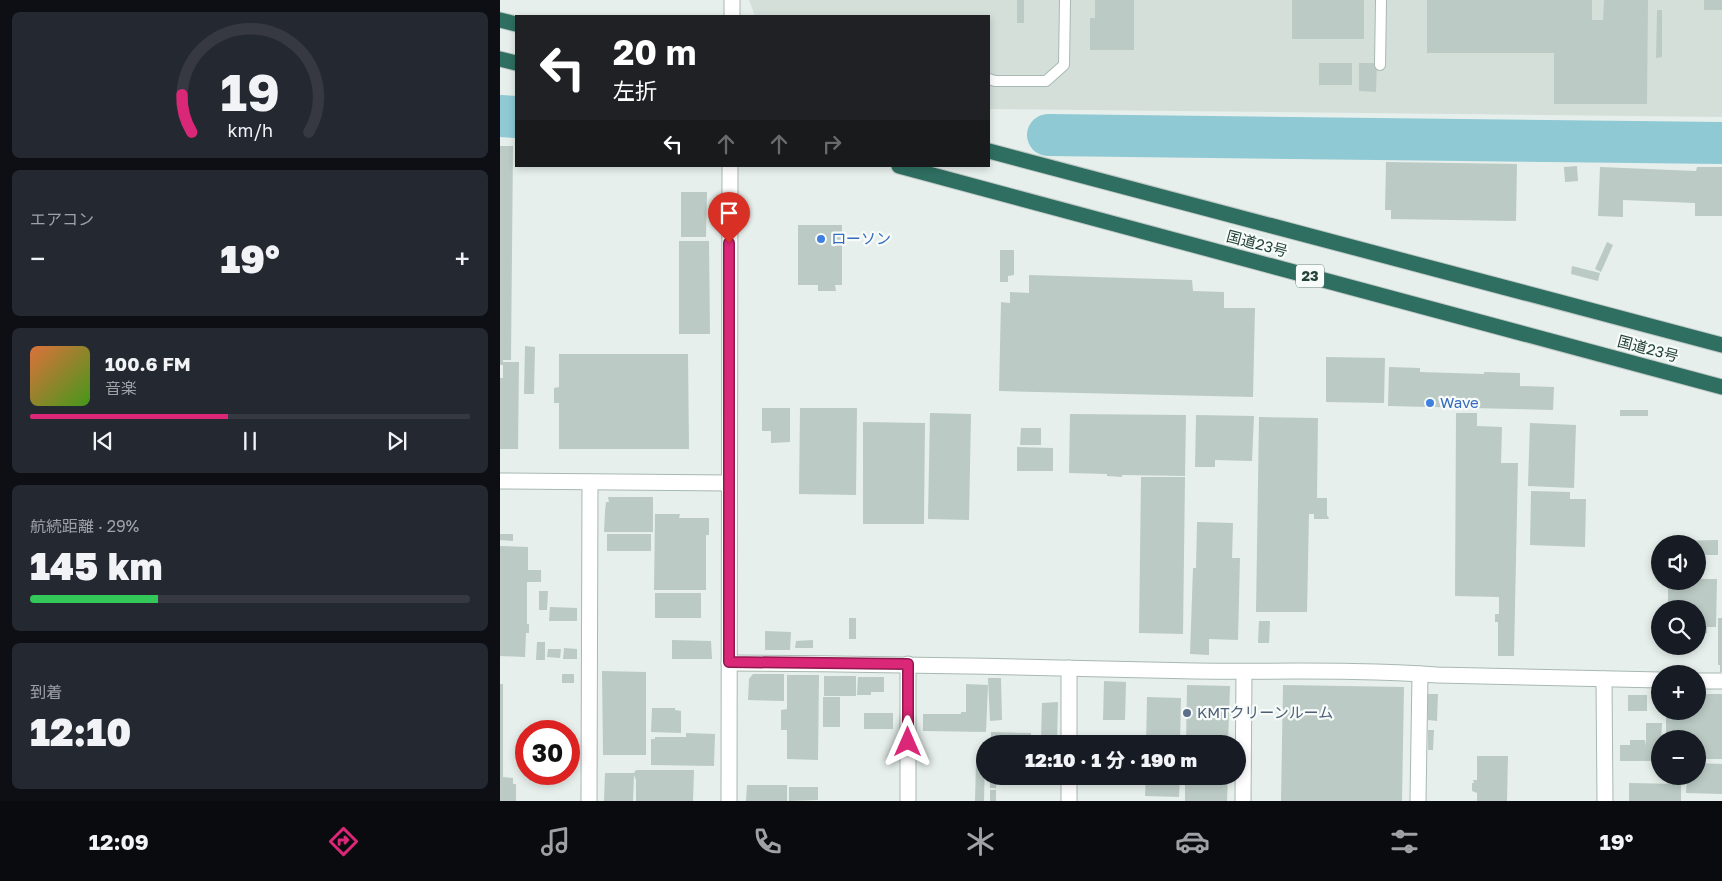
<!DOCTYPE html>
<html lang="ja">
<head>
<meta charset="utf-8">
<style>
  body { margin:0; font-family:"Golos Text","Noto Sans JP",sans-serif; background:#242831; color:#f1f3f6; height:100vh; display:flex; flex-direction:column; font-size:19px; white-space:nowrap }
  * { box-sizing:border-box; margin:0 }
  p { font-size:16px; color:#9ea1a6 }
  .icon { flex:none; width:28px; height:28px; fill:none; stroke:currentColor; stroke-width:2; stroke-linecap:round; stroke-linejoin:round }
  .map { position:relative; flex:1; overflow:hidden }
  .side { display:flex; flex-direction:column; gap:12px; padding:12px; background:#0d0f14; width:500px }
  .side>* { flex:none }
  .top-card { position:absolute; left:15px; top:15px; width:475px; height:152px; border-radius:0px; box-shadow:0 2px 8px #0003; background:#202124; color:#fff; overflow:hidden }
  .controls { position:absolute; left:1151px; top:535px; display:grid; gap:10px }
  .controls a { display:grid; place-items:center; width:55px; height:55px; border-radius:50%; background:#171b24; box-shadow:0 2px 8px #0003; font-size:25px }
  .speed { position:absolute; left:15px; top:720px; display:flex; gap:10px; font-size:25px; font-weight:700; text-align:center }
  .speed>* { display:grid; place-content:center; width:65px; height:65px; border-radius:50%; background:#171b24; box-shadow:0 2px 8px #0003; line-height:1 }
  .speed .limit { border:8px solid #d22; background:#fff; color:#111 }
  .pin { position:absolute; display:grid; place-items:center; width:42px; height:42px; color:#fff; margin:-51px -21px; border-radius:50% 50% 50% 0; rotate:-45deg; box-shadow:0 0 5px #0007 }
  .pin .icon { rotate:45deg }
  .me { position:absolute; width:55px; margin:-28px; rotate:0deg; stroke-linejoin:round; filter:drop-shadow(0 0 4px #0008) }
  .turn { display:flex; align-items:center; gap:18px; height:105px; padding:0 15px; font-size:22px }
  .turn .icon { width:65px; height:65px; stroke-width:2.5 }
  .turn b { display:block; font-size:35px; line-height:42px }
  .lanes { display:flex; align-items:center; height:48px; padding:0 15px; background:#0003; justify-content:center; gap:25px; direction:ltr }
  .lanes .off { opacity:.35 }
  .big { font-size:38px; font-weight:800; line-height:1.1 }
  .side .widget { flex:1; display:flex; flex-direction:column; justify-content:center; gap:8px; min-width:0; padding:0 18px; border-radius:8px; background:#242831 }
  .side .dial { align-items:center; gap:0 }
  .dial svg { height:130px; overflow:visible; fill:none; stroke:#363941; stroke-width:7; stroke-linecap:round; text-anchor:middle }
  .dial text { fill:#f1f3f6; stroke:none }
  .song { display:flex; align-items:center; gap:15px }
  .cover { width:60px; height:60px; border-radius:8px; background:linear-gradient(135deg,hsl(20 70% 55%),hsl(100 70% 35%)) }
  .played { height:5px; border-radius:2px; background:linear-gradient(90deg,#db2777 45%,#363941 45%) }
  .keys { display:flex; justify-content:space-around; direction:ltr }
  .heat { display:flex; justify-content:space-between; align-items:center; font-size:28px; direction:ltr }
  .charge { height:8px; border-radius:4px; background:linear-gradient(90deg,#34c759 29%,#363941 0) }
  .trip { position:absolute; left:476px; top:735px; width:270px; height:50px; border-radius:25px; background:#171b24; box-shadow:0 2px 8px #0003; font-weight:800; line-height:50px; text-align:center }
  .menu { display:flex; height:80px; justify-content:space-around; align-items:center; background:#090b0e; color:#9ea1a6 }
  .menu .icon { width:35px; height:35px }
  .menu .on { color:#db2777 }
  .menu b { font-size:22px; color:#f1f3f6 }
  main { display:flex; flex:1; min-height:0 }
  .map>svg:first-child { display:block }
</style>
</head>
<body>
<main>
<section class="side">
<div class="widget dial"><svg viewBox="0 0 100 80">
<path d="M14 69A42 42 0 1 1 86 69"/>
<path d="M14 69A42 42 0 0 1 8 46" stroke="#db2777"/>
<text x="50" y="56" font-size="32" font-weight="700">19</text>
<text x="50" y="72" font-size="11">km/h</text>
</svg></div>
<div class="widget"><p>エアコン</p>
<div class="heat"><a>−</a><b class="big">19°</b><a>+</a></div>
</div>
<div class="widget">
<div class="song"><i class="cover"></i><div><b>100.6 FM</b><p>音楽</p></div></div>
<div class="played"></div>
<div class="keys"><svg class="icon" aria-label="previous" viewBox="0 0 24 24"><path d="M18 5L8 12l10 7zM5 5v14"/></svg><svg class="icon" aria-label="pause" viewBox="0 0 24 24"><path d="M8 5v14M16 5v14"/></svg><svg class="icon" aria-label="next" viewBox="0 0 24 24"><path d="M6 5l10 7-10 7zM19 5v14"/></svg></div>
</div>
<div class="widget"><p>航続距離 · 29%</p><b class="big">145 km</b><div class="charge"></div></div>
<div class="widget"><p>到着</p><b class="big">12:10</b></div>
</section>
<div class="map">
<svg width="1222" height="801" viewBox="0 0 1222 801">
  <rect width="100%" height="100%" fill="#e6efeb"/>
  <path fill="#d4dfda" d="M249,0H1222V117L489,109V16H255Z"/>
  <g fill="none" stroke-linecap="round" stroke-linejoin="round">
    <g stroke="#8ec9d4" stroke-width="42">
      <path d="M0,116L16,117"/>
      <path d="M548,135L1222,143"/>
    </g>
  </g>
  <g fill="#bbcac4">
    <rect x="517" y="0" width="7" height="23"/>
    <path d="M595,0H634V50H590V18H595Z"/>
    <rect x="792" y="0" width="72" height="39"/>
    <path d="M927,0H1092V20H1103L1104,0H1148L1147,104H1054V53H927Z"/>
    <rect x="1204" y="0" width="18" height="10"/>
    <path d="M1157,10H1162V57L1156,58Z"/>
    <rect x="819" y="63" width="33" height="22"/>
    <path d="M859,63H877L876,92L859,91Z"/>
    <path d="M0,146H13L11,360H3V362H19L18,449H0V378H3V365H0Z"/>
    <path d="M886,162L1017,164L1016,221L891,219V210H885Z"/>
    <path d="M1077,166L1078,181L1065,182L1064,167Z"/>
    <path d="M1100,167L1196,171L1197,167H1222V216H1195V203L1123,200V217L1098,216Z"/>
    <path d="M181,192H207L206,237H181Z"/>
    <path d="M298,225H342V285H335L336,291H318V285H298Z"/>
    <path d="M179,241H209L210,334H179Z"/>
    <path d="M1107,242L1113,245L1101,272L1095,269Z"/>
    <path d="M500,250H514V275L508,276V282H500Z"/>
    <path d="M1072,266L1100,273L1098,281L1071,274Z"/>
    <path d="M529,275L692,280L693,291L724,292V308H755L753,397L499,391L501,302L510,303V292L529,293Z"/>
    <path d="M25,346L35,347L34,394H24Z"/>
    <path d="M59,354H188L189,449H59V403H54V388L59,387Z"/>
    <path d="M826,357L885,358L884,403L826,402Z"/>
    <path d="M889,367L920,368V372L984,374V372L1020,373V386L1054,387L1053,410L888,406Z"/>
    <path d="M262,408H290V442L271,443V431H262Z"/>
    <path d="M300,408H357L356,495L299,494Z"/>
    <rect x="1120" y="410" width="28" height="6"/>
    <path d="M430,413L471,414L469,520L428,519Z"/>
    <path d="M956,413H977V426L1002,427L1001,463H1018L1014,656H998V622H995V614H999V597L955,596Z"/>
    <path d="M570,414L686,415L685,476L622,475V477L607,476V474L569,473Z"/>
    <path d="M696,415L754,416L752,461L715,460V467H695Z"/>
    <path d="M759,417L818,418L817,498H827V516H828L829,519H814V514H809L807,612H756Z"/>
    <path d="M363,422L425,423L424,524H363Z"/>
    <path d="M1030,423L1076,425L1074,488L1028,486Z"/>
    <path d="M521,428H541V445H520Z"/>
    <path d="M517,447L553,448V471H517Z"/>
    <path d="M641,477H685L683,634L639,633Z"/>
    <path d="M1031,491L1070,492V499H1086L1085,547L1030,545Z"/>
    <path d="M108,497H153V532H104L105,512L106,502H109Z"/>
    <path d="M155,514H180L179,518H209V535H206V590H154Z"/>
    <path d="M697,522L733,523L732,558H740L738,640L709,639V655L690,654L693,568H696Z"/>
    <path d="M0,534H13V541L0,540Z"/>
    <rect x="107" y="534" width="44" height="17"/>
    <path d="M1218,540V555H1198V544H1174V541Z"/>
    <path d="M0,546L28,547V570H41V582H27V624H29V633H26L25,657L0,656Z"/>
    <path d="M1198,579H1217L1216,627H1207V633H1198V609H1168V581H1198Z"/>
    <path d="M39,591H48L47,610H39Z"/>
    <rect x="155" y="593" width="46" height="25"/>
    <path d="M50,607L77,608V621H49Z"/>
    <rect x="349" y="618" width="7" height="21"/>
    <path d="M1218,618H1222V672H1220V665H1218Z"/>
    <path d="M759,621H770L769,643H758Z"/>
    <path d="M265,631L291,632L290,650H265Z"/>
    <path d="M172,640L211,641L212,659H172Z"/>
    <path d="M313,640V648H295L296,641Z"/>
    <path d="M37,642H45V660H36Z"/>
    <path d="M64,648L77,649V659H63Z"/>
    <path d="M48,649H61L60,658L47,657Z"/>
    <path d="M102,671L146,672V755H103Z"/>
    <rect x="62" y="674" width="12" height="9"/>
    <path d="M253,674H284V701L248,700L249,679Z"/>
    <path d="M287,675H319L318,760L287,759V730H281V710L287,709Z"/>
    <rect x="324" y="676" width="32" height="20"/>
    <path d="M358,677H384V692H371V695H357Z"/>
    <path d="M488,678H501L502,720L490,721Z"/>
    <path d="M604,681L626,682L625,720H603Z"/>
    <path d="M0,684H3V777L13,778V784H16V801H0Z"/>
    <path d="M466,684L488,685L486,732L423,731V714H461V712H466Z"/>
    <path d="M687,685L730,686L728,744H686Z"/>
    <path d="M783,685L904,687L902,801H781Z"/>
    <path d="M928,694H938L937,721L928,720Z"/>
    <path d="M1198,694H1222V759H1198V739H1166V711H1198Z"/>
    <rect x="1128" y="695" width="19" height="16"/>
    <rect x="323" y="697" width="17" height="30"/>
    <path d="M647,697L681,698L680,744H646Z"/>
    <path d="M558,702L557,744H491V732L531,733V740H541L542,703Z"/>
    <path d="M152,708H175V710L181,711V733L151,732Z"/>
    <rect x="364" y="713" width="29" height="16"/>
    <path d="M1146,723H1162L1160,761H1120V745H1130V740H1145L1146,746Z"/>
    <path d="M928,730H934L933,750H928Z"/>
    <path d="M186,733L215,734L214,766L151,765V739H155V737H186Z"/>
    <path d="M977,756H1008L1007,801H977V793L972,791V783H974L973,780H977Z"/>
    <path d="M476,761H485L484,801H475Z"/>
    <path d="M1198,763L1222,764V794L1186,793L1187,776H1198Z"/>
    <path d="M136,770H194L193,801H136V780L134,775L133,801H104L105,773H134Z"/>
    <rect x="490" y="776" width="6" height="12"/>
    <path d="M539,776H557V782H540Z"/>
    <path d="M646,776H680L679,797L645,796Z"/>
    <path d="M685,776H728L727,801H685Z"/>
    <path d="M1129,783L1181,784V801H1129Z"/>
    <path d="M247,785H287V801H246Z"/>
    <path d="M289,787H318V800L289,801Z"/>
    <rect x="490" y="790" width="6" height="11"/>
  </g>
  <g fill="none" stroke-linecap="round" stroke-linejoin="round">
    <defs>
      <g id="lane">
        <path d="M880,65L881,0"/>
        <path d="M489,79L495,81H546L564,65L565,0"/>
      </g>
      <g id="street">
        <path d="M232,16V0"/>
        <path d="M0,481L228,483"/>
        <path d="M229,663C384,664 540,667 695,671C775,672 857,669 937,675L1160,680"/>
        <path d="M1104,679L1105,801"/>
        <path d="M1198,681H1222"/>
        <path d="M569,744V668"/>
        <path d="M89,801L90,482"/>
        <path d="M229,801L230,166"/>
        <path d="M408,801V664"/>
        <path d="M569,801V776"/>
        <path d="M743,801L744,672"/>
        <path d="M918,801L920,674"/>
      </g>
      <g id="highway">
        <path d="M0,20L16,24"/>
        <path d="M0,59L16,63"/>
        <path d="M489,151L1222,345"/>
        <path d="M399,166L1222,387"/>
      </g>
    </defs>
    <use href="#lane" stroke="#a8b8b2" stroke-width="12"/>
    <use href="#street" stroke="#a8b8b2" stroke-width="17"/>
    <use href="#highway" stroke="#c2cac8" stroke-width="17"/>
    <use href="#lane" stroke="#fff" stroke-width="10"/>
    <use href="#street" stroke="#fff" stroke-width="15"/>
    <use href="#highway" stroke="#2f6f62" stroke-width="15"/>
  </g>
  <g fill="none" stroke-linecap="round" stroke-linejoin="round">
    <defs>
      <path id="route" d="M229,243V662L408,664V742"/>
    </defs>
    <use href="#route" stroke="#8e194d" stroke-width="12"/>
    <use href="#route" stroke="#db2777" stroke-width="9"/>
  </g>
  <g fill="#3f7fe0" stroke="#f7fbf9" stroke-width="2">
    <circle cx="321" cy="239" r="5"/>
    <circle cx="930" cy="403" r="5"/>
  </g>
  <circle fill="#5c6f8a" stroke="#f7fbf9" stroke-width="2" cx="687" cy="713" r="5"/>
  <g text-anchor="middle" stroke-width="4.5" stroke-linejoin="round" paint-order="stroke">
    <rect fill="#f7fbf9" stroke="#637a73" stroke-width="1" x="796" y="264.5" width="28" height="23" rx="4"/>
    <g font-size="14" font-weight="bold" fill="#24423a">
      <text x="810" y="281">23</text>
    </g>
    <g font-size="15" fill="#366cbe" stroke="#f7fbf9" text-anchor="start">
      <text x="331" y="244">ローソン</text>
      <text x="940" y="408">Wave</text>
    </g>
    <g font-size="15" fill="#24423a" stroke="#f7fbf9">
      <text transform="translate(757 244) rotate(15)" y="5">国道23号</text>
      <text transform="translate(1148 349) rotate(15)" y="5">国道23号</text>
    </g>
    <g font-size="15" fill="#4e5e75" stroke="#f7fbf9" text-anchor="start">
      <text x="697" y="718">KMTクリーンルーム</text>
    </g>
  </g>
</svg>
<div class="controls">
<a><svg class="icon" aria-label="sound" viewBox="0 0 24 24"><path d="M4 9h4l5-4v14l-5-4H4zM17 9q2 3 0 6"/></svg></a>
<a><svg class="icon" aria-label="search" viewBox="0 0 24 24"><circle cx="10" cy="10" r="6"/><path d="M15 15l6 6"/></svg></a>
<a>+</a>
<a>−</a>
</div>
<div class="speed"><div class="limit">30</div></div>
<div class="pin" style="left:229px;top:243px;background:#d93025"><svg class="icon" aria-label="arrive" viewBox="0 0 24 24"><path d="M6 21V4h12l-3 4 3 4H6"/></svg></div>
<svg class="me" style="left:408px;top:742px" viewBox="-20 -20 40 40"><path d="M0-17L14 15 0 8-14 15z" fill="#db2777" stroke="#fff" stroke-width="4"/></svg>
<div class="trip">12:10 · 1 分 · 190 m</div>
<div class="top-card">
<div class="turn"><svg class="icon" aria-label="left" viewBox="0 0 24 24"><path d="M17 20v-9H6M10 6l-5 5 5 5"/></svg><div><b>20 m</b>左折</div></div>
<div class="lanes"><svg class="icon" aria-label="left" viewBox="0 0 24 24"><path d="M17 20v-9H6M10 6l-5 5 5 5"/></svg><svg class="icon off" aria-label="ahead" viewBox="0 0 24 24"><path d="M12 20V5M6 11l6-6 6 6"/></svg><svg class="icon off" aria-label="ahead" viewBox="0 0 24 24"><path d="M12 20V5M6 11l6-6 6 6"/></svg><svg class="icon off" aria-label="right" viewBox="0 0 24 24"><path d="M7 20v-9h11M14 6l5 5-5 5"/></svg></div>
</div>
</div>
</main>
<nav class="menu">
<b>12:09</b>
<svg class="icon on" aria-label="directions" viewBox="0 0 24 24"><path d="M12 3l9 9-9 9-9-9zM9 14v-3h6M13 9l2 2-2 2"/></svg>
<svg class="icon" aria-label="music" viewBox="0 0 24 24"><path d="M9 18V5l10-2v13"/><circle cx="6" cy="18" r="3"/><circle cx="16" cy="16" r="3"/></svg>
<svg class="icon" aria-label="phone" viewBox="0 0 24 24"><path d="M5 4h4l2 5-3 2q2 4 5 5l2-3 5 2v4C11 20 4 13 5 4z"/></svg>
<svg class="icon" aria-label="climate" viewBox="0 0 24 24"><path d="M12 3v18M4 7l16 10M4 17L20 7"/></svg>
<svg class="icon" aria-label="car" viewBox="0 0 24 24"><path d="M5 17H2v-5l4-1 3-4h7l3 4 3 1v5h-3M9 17h6M6 11h13"/><circle cx="7" cy="17" r="2"/><circle cx="17" cy="17" r="2"/></svg>
<svg class="icon" aria-label="filters" viewBox="0 0 24 24"><path d="M4 7h16M4 17h16"/><circle cx="9" cy="7" r="2"/><circle cx="15" cy="17" r="2"/></svg>
<b>19°</b>
</nav>
</body>
</html>
